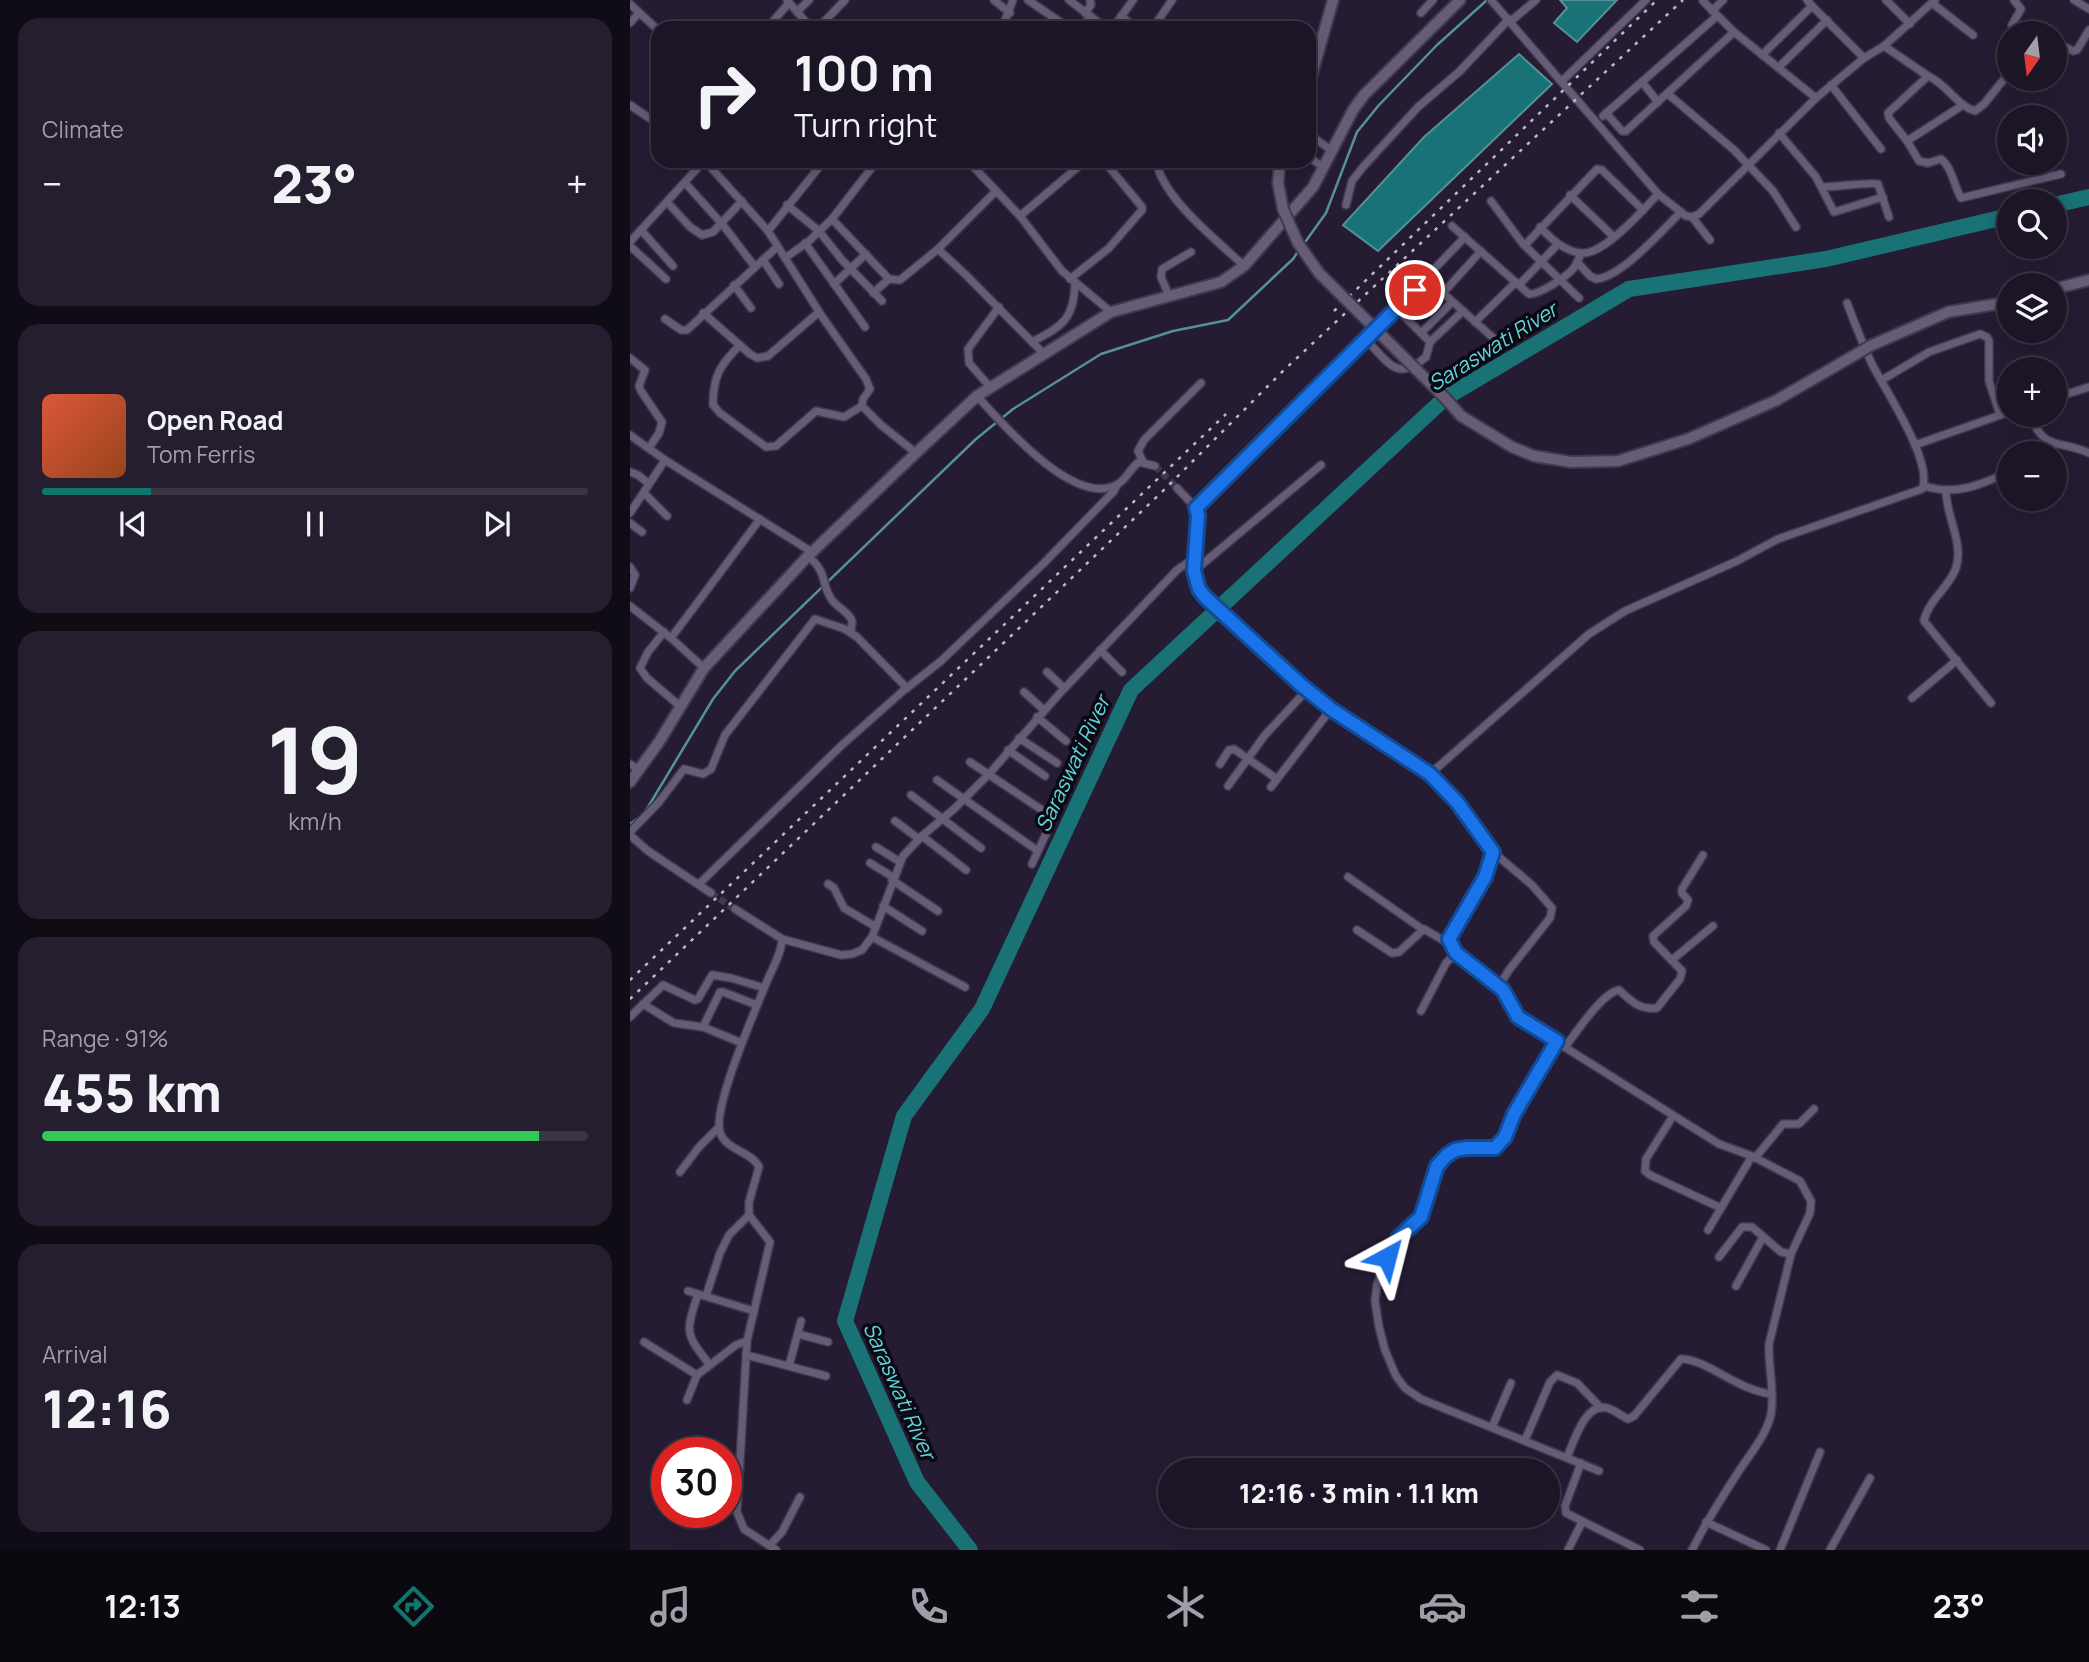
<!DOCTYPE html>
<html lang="en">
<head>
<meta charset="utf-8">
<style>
  body { margin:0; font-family:Manrope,sans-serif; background:#251e2e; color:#f1f3f6; height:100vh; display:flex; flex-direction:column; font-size:26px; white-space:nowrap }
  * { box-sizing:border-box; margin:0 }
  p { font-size:23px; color:#a09fa7 }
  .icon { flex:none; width:38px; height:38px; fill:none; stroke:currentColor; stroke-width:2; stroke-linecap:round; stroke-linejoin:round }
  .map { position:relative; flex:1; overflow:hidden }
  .sheet { display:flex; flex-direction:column; gap:18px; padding:18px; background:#0f0c15; width:630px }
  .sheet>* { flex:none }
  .banner { position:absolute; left:21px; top:21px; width:665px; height:147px; border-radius:21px; box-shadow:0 4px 18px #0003,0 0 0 2px #3a3443; background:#1c1526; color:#f1f3f6; overflow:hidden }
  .needle { width:46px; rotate:194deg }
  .fabs { position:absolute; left:1367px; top:21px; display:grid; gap:14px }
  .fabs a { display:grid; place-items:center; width:70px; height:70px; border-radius:50%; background:#1c1526; box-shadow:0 4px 18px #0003,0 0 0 2px #3a3443; font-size:35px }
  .speed { position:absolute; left:21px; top:1437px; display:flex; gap:14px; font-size:35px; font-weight:700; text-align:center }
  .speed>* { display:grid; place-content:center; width:91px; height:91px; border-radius:50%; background:#1c1526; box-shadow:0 4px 18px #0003,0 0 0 2px #3a3443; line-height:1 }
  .speed .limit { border:10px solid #d22; background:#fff; color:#111 }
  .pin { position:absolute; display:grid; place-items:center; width:60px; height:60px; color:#fff; margin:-30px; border:4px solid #fff; border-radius:50%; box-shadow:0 2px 7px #0007 }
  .me { position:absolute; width:77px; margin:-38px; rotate:38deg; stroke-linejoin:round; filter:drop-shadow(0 0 5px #0008) }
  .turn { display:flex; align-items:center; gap:24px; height:147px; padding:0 28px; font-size:32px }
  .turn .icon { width:91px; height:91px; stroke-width:2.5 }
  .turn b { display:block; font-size:49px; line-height:60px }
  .big { font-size:52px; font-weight:800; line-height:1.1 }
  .sheet .card { flex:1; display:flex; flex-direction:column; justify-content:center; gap:10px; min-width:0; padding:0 24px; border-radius:21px; background:#251e2e }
  .sheet .dial { align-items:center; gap:0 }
  .dial b { font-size:91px; line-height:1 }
  .song { display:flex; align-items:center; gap:21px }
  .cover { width:84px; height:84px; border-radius:10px; background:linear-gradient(135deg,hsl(10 70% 55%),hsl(20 70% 35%)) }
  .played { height:7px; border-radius:4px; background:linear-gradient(90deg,#0f766e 20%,#3a3443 20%) }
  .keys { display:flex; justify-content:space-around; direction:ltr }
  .heat { display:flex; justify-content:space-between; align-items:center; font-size:38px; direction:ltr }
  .charge { height:10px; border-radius:5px; background:linear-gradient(90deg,#34c759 91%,#3a3443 0) }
  .trip { position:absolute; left:528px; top:1458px; width:402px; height:70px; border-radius:35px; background:#1c1526; box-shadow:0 4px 18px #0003,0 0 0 2px #3a3443; font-weight:800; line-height:70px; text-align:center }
  .menu { display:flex; height:112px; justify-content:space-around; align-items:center; background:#0b080f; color:#a09fa7 }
  .menu .icon { width:49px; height:49px }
  .menu .current { color:#0f766e }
  .menu b { font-size:32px; color:#f1f3f6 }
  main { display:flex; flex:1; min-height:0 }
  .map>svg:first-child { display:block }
</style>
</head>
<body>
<main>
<section class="sheet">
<div class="card"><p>Climate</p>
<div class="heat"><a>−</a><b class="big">23°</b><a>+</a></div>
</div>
<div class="card">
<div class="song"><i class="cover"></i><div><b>Open Road</b><p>Tom Ferris</p></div></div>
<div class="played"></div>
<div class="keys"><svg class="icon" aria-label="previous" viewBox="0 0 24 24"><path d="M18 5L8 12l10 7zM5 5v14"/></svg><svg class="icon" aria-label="pause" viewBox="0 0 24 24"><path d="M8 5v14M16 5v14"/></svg><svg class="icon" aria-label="next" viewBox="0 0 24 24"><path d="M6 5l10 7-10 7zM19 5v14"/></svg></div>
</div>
<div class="card dial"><b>19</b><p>km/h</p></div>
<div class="card"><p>Range · 91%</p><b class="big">455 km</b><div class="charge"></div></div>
<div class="card"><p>Arrival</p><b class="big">12:16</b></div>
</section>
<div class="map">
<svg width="1459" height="1550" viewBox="0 0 1459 1550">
  <rect width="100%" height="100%" fill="#251c33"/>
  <g fill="#197275" stroke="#549198" stroke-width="2">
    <path d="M930,0H987L947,42L924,23L937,8Z"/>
    <path d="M889,54L922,84L748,251L713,225L794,137Z"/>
  </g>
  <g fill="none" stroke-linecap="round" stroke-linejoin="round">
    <g stroke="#549198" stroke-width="2.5">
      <path d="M673,245L696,213L727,132L749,105L807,45L857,0"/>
      <path d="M15,812L83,699L105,671L346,439L383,409L471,354L543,331L598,320L663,259L669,250"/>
      <path d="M0,824L10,817"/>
    </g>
    <g stroke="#197275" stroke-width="16">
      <path d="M1424,205L1459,197"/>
      <path d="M340,1550L287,1482L215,1321L274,1116L352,1009L501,690L815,398L999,289L1196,259L1379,216"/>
    </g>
    <g stroke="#41384e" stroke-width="7" stroke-dasharray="7 3.5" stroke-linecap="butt">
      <path d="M525,466L547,488"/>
      <path d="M81,893L105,909"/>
    </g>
    <defs>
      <g id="street">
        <path d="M157,0L181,28"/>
        <path d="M364,0L380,13"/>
        <path d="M398,0L439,28"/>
        <path d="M439,0L476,28"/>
        <path d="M861,0L1028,194L1056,216L1062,217L1069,214L1186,98L1234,58L1254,46L1305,0"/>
        <path d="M1256,0L1280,24"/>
        <path d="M1384,0L1391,9L1382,25L1384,33"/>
        <path d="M1444,0L1459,9"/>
        <path d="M1073,1L1104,32"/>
        <path d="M1302,3L1343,35"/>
        <path d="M0,4L28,30"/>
        <path d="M1182,6L1234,58"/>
        <path d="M1082,11L1093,0"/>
        <path d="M167,12L179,0"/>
        <path d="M455,13L461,5L460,0"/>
        <path d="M791,13L803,0"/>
        <path d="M491,16L506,28"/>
        <path d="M881,21L906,0"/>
        <path d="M0,23L9,13"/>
        <path d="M137,28L159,3"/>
        <path d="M188,28L215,0"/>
        <path d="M372,28L383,0"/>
        <path d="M450,28L460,17"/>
        <path d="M483,28L503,0"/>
        <path d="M523,28L542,0"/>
        <path d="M1424,41L1443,51L1447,50L1459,30"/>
        <path d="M1254,46L1298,76"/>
        <path d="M1132,55L1182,6L1177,0"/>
        <path d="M1149,67L1197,20"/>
        <path d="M932,81L1016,0"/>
        <path d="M1012,82L1028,102"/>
        <path d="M1201,85L1251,149"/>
        <path d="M1038,94L1104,150L1143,191L1166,227"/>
        <path d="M0,105L28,124"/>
        <path d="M1333,105L1277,141L1289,161L1298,163L1311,159C1322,167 1324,186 1331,198L1431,174"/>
        <path d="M976,113L992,131H996L1104,32L1186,98"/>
        <path d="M973,116L1087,16"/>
        <path d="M1149,133L1186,177L1204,212L1253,197"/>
        <path d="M679,134L702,151"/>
        <path d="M1277,141L1259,118L1258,113L1298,76C1317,84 1327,106 1345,111L1354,104L1379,73"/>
        <path d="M679,157L693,167"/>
        <path d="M75,161L138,231L193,318L236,379L240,389L233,399L232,406L251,425L286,453"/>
        <path d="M247,161L202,219L259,279L270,280L308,249L366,191"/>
        <path d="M338,161L390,216L432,271L481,312"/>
        <path d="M526,161C533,199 587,240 614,266"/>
        <path d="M56,184L93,225L125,267"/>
        <path d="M1193,187C1209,187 1235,182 1248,184L1259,217"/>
        <path d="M940,195L983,236"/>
        <path d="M861,201L893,244L949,298"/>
        <path d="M38,203L60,227L72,235L83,232L112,201"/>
        <path d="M157,205L189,231L212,260L252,301"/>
        <path d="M716,205L722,181L733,167L788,107L830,71L879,19"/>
        <path d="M390,216L455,161"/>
        <path d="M1062,217L1080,240"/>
        <path d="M822,226L899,294C909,295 936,277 943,269C947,264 949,258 951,253"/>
        <path d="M910,227C921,239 934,251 951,253C973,256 1014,209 1028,194"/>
        <path d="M11,230L43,266"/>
        <path d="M138,231L194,161"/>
        <path d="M0,242L74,161"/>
        <path d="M175,243L235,327"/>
        <path d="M895,245L967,169L972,170L1013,210"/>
        <path d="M0,246L36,279"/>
        <path d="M308,249L336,275L414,354"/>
        <path d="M155,258L179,241L202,219"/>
        <path d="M133,260L149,284"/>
        <path d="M947,262L960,276L966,279C992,277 1032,230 1051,212"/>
        <path d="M796,278L869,343"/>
        <path d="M440,279L479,248L512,210V207L474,161"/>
        <path d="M204,284L236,254"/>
        <path d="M104,285L121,308"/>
        <path d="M889,285L928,244"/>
        <path d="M243,293L259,279"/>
        <path d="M813,293L851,251"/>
        <path d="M539,296L531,277L532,269L561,252"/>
        <path d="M767,309L800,342"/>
        <path d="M73,313L120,354L127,358L138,356L189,312"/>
        <path d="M35,319L51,330H57L147,247"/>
        <path d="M845,322L886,282"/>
        <path d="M791,333L822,302"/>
        <path d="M736,340C759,362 766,383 796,357L800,342L833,311"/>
        <path d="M402,342C432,326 444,320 445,283"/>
        <path d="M110,345C90,365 83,376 83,405L90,413L136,447L146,446L186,411L214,417L232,406"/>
        <path d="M0,358L15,370L9,386L11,391L32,422L29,433L19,448"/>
        <path d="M1252,380L1299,352L1350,334L1357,337L1359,341V381L1370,415"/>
        <path d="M360,387L339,363L338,349L369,307"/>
        <path d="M347,396C372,423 443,507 486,485C496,481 500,468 509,462L525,466"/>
        <path d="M1424,398L1459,387"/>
        <path d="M1399,415C1416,452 1427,439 1459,453"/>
        <path d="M0,435L35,460L182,552"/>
        <path d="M1285,445L1379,412"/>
        <path d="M1413,453L1425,444"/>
        <path d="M513,462L508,451L514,440L571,383"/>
        <path d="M0,472L8,475L19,484"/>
        <path d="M1294,486C1326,496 1350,485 1379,472"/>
        <path d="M547,488L566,508L568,515C565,542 557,573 575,597L671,685L701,709L800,774L827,802L863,852C858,883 834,912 819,939L821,945"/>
        <path d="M1316,491C1316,517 1334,542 1326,568C1319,588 1298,600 1294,621L1361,703"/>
        <path d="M14,493L37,516"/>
        <path d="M566,508L736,340L835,237"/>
        <path d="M0,513L35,460"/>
        <path d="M0,523L12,532"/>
        <path d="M178,556C199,574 190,583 202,600C207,607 220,613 222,621C222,623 221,631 221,633"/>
        <path d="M0,567L5,575L0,588"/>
        <path d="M564,571L691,465"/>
        <path d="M0,606L41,638L74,668"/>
        <path d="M34,632L18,652L10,668L17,678L51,707"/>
        <path d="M41,638L130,519"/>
        <path d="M470,650L492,672"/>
        <path d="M417,672L434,688"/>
        <path d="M394,692L414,710"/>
        <path d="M1282,698L1327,660"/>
        <path d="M407,717L436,741"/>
        <path d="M389,738L427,763"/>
        <path d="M378,750L415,776"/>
        <path d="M340,762L421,816V823L402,864"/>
        <path d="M0,764L10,770"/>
        <path d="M590,764L599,750L604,749L647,779"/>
        <path d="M800,774L959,634L995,611L1107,561L1148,539L1292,489C1304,462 1255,390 1242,364C1233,345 1225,324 1217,303"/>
        <path d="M307,780L408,851"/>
        <path d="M598,786L635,735L677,690"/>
        <path d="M641,787L701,709"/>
        <path d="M281,795L351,848"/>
        <path d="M265,821L289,839"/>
        <path d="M0,832L29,802L54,769L73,774L81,769L95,735L185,619L215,629L227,637L277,688"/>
        <path d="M0,835L18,851L81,893"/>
        <path d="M292,836L336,870"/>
        <path d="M246,847L270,862"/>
        <path d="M863,852L902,885L922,908L920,918L879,970L869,986"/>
        <path d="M240,863L263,877"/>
        <path d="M718,877L792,929"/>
        <path d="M262,880L308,911"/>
        <path d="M69,884L212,745L273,691L311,661L414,563L484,491L487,485"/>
        <path d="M198,884L204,888L214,908L246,927"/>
        <path d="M253,906L292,931"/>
        <path d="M105,909L152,939C152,952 143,967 138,979C127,1006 82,1108 90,1132C95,1150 121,1151 129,1167L119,1202V1215L140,1242L117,1341L107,1512L114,1529L146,1550"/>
        <path d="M727,930L762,953L769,952L794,929L821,945L826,953C841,962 859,975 871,988C881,999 881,1012 893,1021L1089,1144L1122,1156L1170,1181L1181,1201L1180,1213L1161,1254L1139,1344C1138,1367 1145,1391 1141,1414C1137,1434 1120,1454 1109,1471C1092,1497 1076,1522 1062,1550"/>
        <path d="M242,937L335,987"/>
        <path d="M152,939L211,955L222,954L232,950L242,937L273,856L292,836L324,809L359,774L430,693L547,570L564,558"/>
        <path d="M1042,960L1083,926"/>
        <path d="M13,1004L44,1023L73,1027L112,1043"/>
        <path d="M791,1011L816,963L826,953"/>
        <path d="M0,1017L33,985L65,1000L68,999L82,975L101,978L134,988"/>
        <path d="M73,1027L90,992H93L127,1005"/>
        <path d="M927,1041L884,1114L870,1145L865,1148H836L825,1150L816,1156L807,1166L791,1217L769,1237L757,1257L747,1285L745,1301L749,1327L755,1350L766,1376L775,1388L791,1399L969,1471"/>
        <path d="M935,1047C946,1033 972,993 989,990C1001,1001 1009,1010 1027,1008L1050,979L1052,971L1024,942L1023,936L1056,906L1058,900L1052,893V889L1073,855"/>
        <path d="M1043,1116L1016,1159L1015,1171L1020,1175L1091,1208"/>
        <path d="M1125,1158L1153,1124H1169L1184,1109"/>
        <path d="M50,1172L69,1147L89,1127"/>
        <path d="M1078,1230L1122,1156"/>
        <path d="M1089,1257L1112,1227H1122L1151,1252L1161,1254"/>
        <path d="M1106,1286L1133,1237"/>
        <path d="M58,1291L124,1311"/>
        <path d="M68,1294C56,1332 54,1332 79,1364"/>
        <path d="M76,1296L90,1253L99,1235L119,1215"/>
        <path d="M168,1334L198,1342"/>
        <path d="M14,1342L67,1375"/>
        <path d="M116,1355L196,1376"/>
        <path d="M159,1366L171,1321"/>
        <path d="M57,1400L67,1375L106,1345L117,1341"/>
        <path d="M862,1427L881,1383"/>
        <path d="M895,1440L920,1382L927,1375L947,1383L971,1408"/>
        <path d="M937,1457C944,1442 955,1402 977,1408C985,1410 991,1416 998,1419L1004,1416L1051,1359C1077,1359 1108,1391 1142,1394"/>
        <path d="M951,1463L935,1506L936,1513L1010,1550"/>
        <path d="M1076,1522L1136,1550"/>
        <path d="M140,1545L152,1532L170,1497"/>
        <path d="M938,1550L952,1522"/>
        <path d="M1150,1550L1190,1452"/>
        <path d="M1200,1550L1240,1478"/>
      </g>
      <g id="secondary">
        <path d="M679,85L703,0"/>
        <path d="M1424,289L1459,280"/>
        <path d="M1318,312L1379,302"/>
        <path d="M815,398L831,416"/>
        <path d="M0,782L29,742L74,668L178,556L286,453L347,396L481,312L591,282L614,266L683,187L723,110L734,95L830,0"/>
      </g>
    </defs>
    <use href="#street" stroke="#40394c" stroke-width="10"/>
    <use href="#secondary" stroke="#40394c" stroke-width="14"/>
    <use href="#street" stroke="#665c78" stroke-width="7"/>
    <use href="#secondary" stroke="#665c78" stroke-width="10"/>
    <g stroke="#beb8c9" stroke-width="2.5" stroke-dasharray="3.5 7" stroke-linecap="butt">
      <path d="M704,311L1027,0"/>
      <path d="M0,980L596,414"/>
      <path d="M0,999L535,489L654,370L1053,0"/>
    </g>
    <defs>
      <g id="secondary-bridge">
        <path d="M650,161L648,183L653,209L668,243L689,273L815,398"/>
        <path d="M831,416L882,447L904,456L941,462L988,461L1058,439L1147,400L1242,345L1318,312"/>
      </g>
    </defs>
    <use href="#secondary-bridge" stroke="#40394c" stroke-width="14" stroke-linecap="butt"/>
    <use href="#secondary-bridge" stroke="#665c78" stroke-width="10"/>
  </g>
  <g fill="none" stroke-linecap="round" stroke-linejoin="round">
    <defs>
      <path id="route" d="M757,1257L769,1237L791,1217L807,1166L816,1156L825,1150L836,1148H865L875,1137L884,1114L927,1041L888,1017L873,990L826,953L819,939L855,877L863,852L827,802L800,774L701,709L671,685L575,597L569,589L564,571L568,515L566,508L785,290"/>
    </defs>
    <use href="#route" stroke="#114b97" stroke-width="18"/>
    <use href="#route" stroke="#1a73e8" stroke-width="12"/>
  </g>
  <g text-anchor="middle" stroke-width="7" stroke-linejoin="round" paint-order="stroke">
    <g font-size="21" font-style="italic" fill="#5dd8dc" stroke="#0c0813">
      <text transform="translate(863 347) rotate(-32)" y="7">Saraswati River</text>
      <text transform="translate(443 764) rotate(-65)" y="7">Saraswati River</text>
      <text transform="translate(269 1391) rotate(66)" y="7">Saraswati River</text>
    </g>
  </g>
</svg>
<div class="fabs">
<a><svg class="needle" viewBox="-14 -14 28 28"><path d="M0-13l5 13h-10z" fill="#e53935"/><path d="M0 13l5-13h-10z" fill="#a09fa7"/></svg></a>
<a><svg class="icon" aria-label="sound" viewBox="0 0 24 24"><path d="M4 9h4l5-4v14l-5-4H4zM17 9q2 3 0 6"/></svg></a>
<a><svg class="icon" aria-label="search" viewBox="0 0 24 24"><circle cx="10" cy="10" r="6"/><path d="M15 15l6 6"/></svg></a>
<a><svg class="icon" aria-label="layers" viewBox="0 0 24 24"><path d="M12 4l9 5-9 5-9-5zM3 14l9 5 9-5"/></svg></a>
<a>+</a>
<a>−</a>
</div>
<div class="speed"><div class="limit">30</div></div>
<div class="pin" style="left:785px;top:290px;background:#d93025"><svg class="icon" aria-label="arrive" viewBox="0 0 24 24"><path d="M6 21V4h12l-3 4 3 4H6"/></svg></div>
<svg class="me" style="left:757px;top:1257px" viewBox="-20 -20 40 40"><path d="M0-17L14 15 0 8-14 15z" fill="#1a73e8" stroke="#fff" stroke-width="4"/></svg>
<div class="trip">12:16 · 3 min · 1.1 km</div>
<div class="banner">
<div class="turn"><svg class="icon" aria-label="right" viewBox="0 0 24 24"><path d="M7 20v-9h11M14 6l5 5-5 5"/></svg><div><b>100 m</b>Turn right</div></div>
</div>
</div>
</main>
<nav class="menu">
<b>12:13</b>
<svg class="icon current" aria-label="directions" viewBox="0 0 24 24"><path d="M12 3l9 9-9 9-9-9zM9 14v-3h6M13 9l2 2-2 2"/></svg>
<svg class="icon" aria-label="music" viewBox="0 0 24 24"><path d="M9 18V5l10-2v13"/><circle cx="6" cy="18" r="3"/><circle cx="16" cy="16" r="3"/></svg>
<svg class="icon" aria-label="phone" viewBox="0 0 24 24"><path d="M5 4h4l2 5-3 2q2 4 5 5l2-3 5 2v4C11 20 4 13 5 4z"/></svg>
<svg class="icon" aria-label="climate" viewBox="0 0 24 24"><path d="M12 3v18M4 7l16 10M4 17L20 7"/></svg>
<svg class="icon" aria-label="car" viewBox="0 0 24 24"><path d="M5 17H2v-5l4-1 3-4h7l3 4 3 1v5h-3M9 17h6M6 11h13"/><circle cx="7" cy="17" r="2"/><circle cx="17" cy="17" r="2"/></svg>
<svg class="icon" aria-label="filters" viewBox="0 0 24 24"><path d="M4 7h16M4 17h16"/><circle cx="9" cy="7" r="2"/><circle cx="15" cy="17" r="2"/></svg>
<b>23°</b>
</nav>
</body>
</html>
